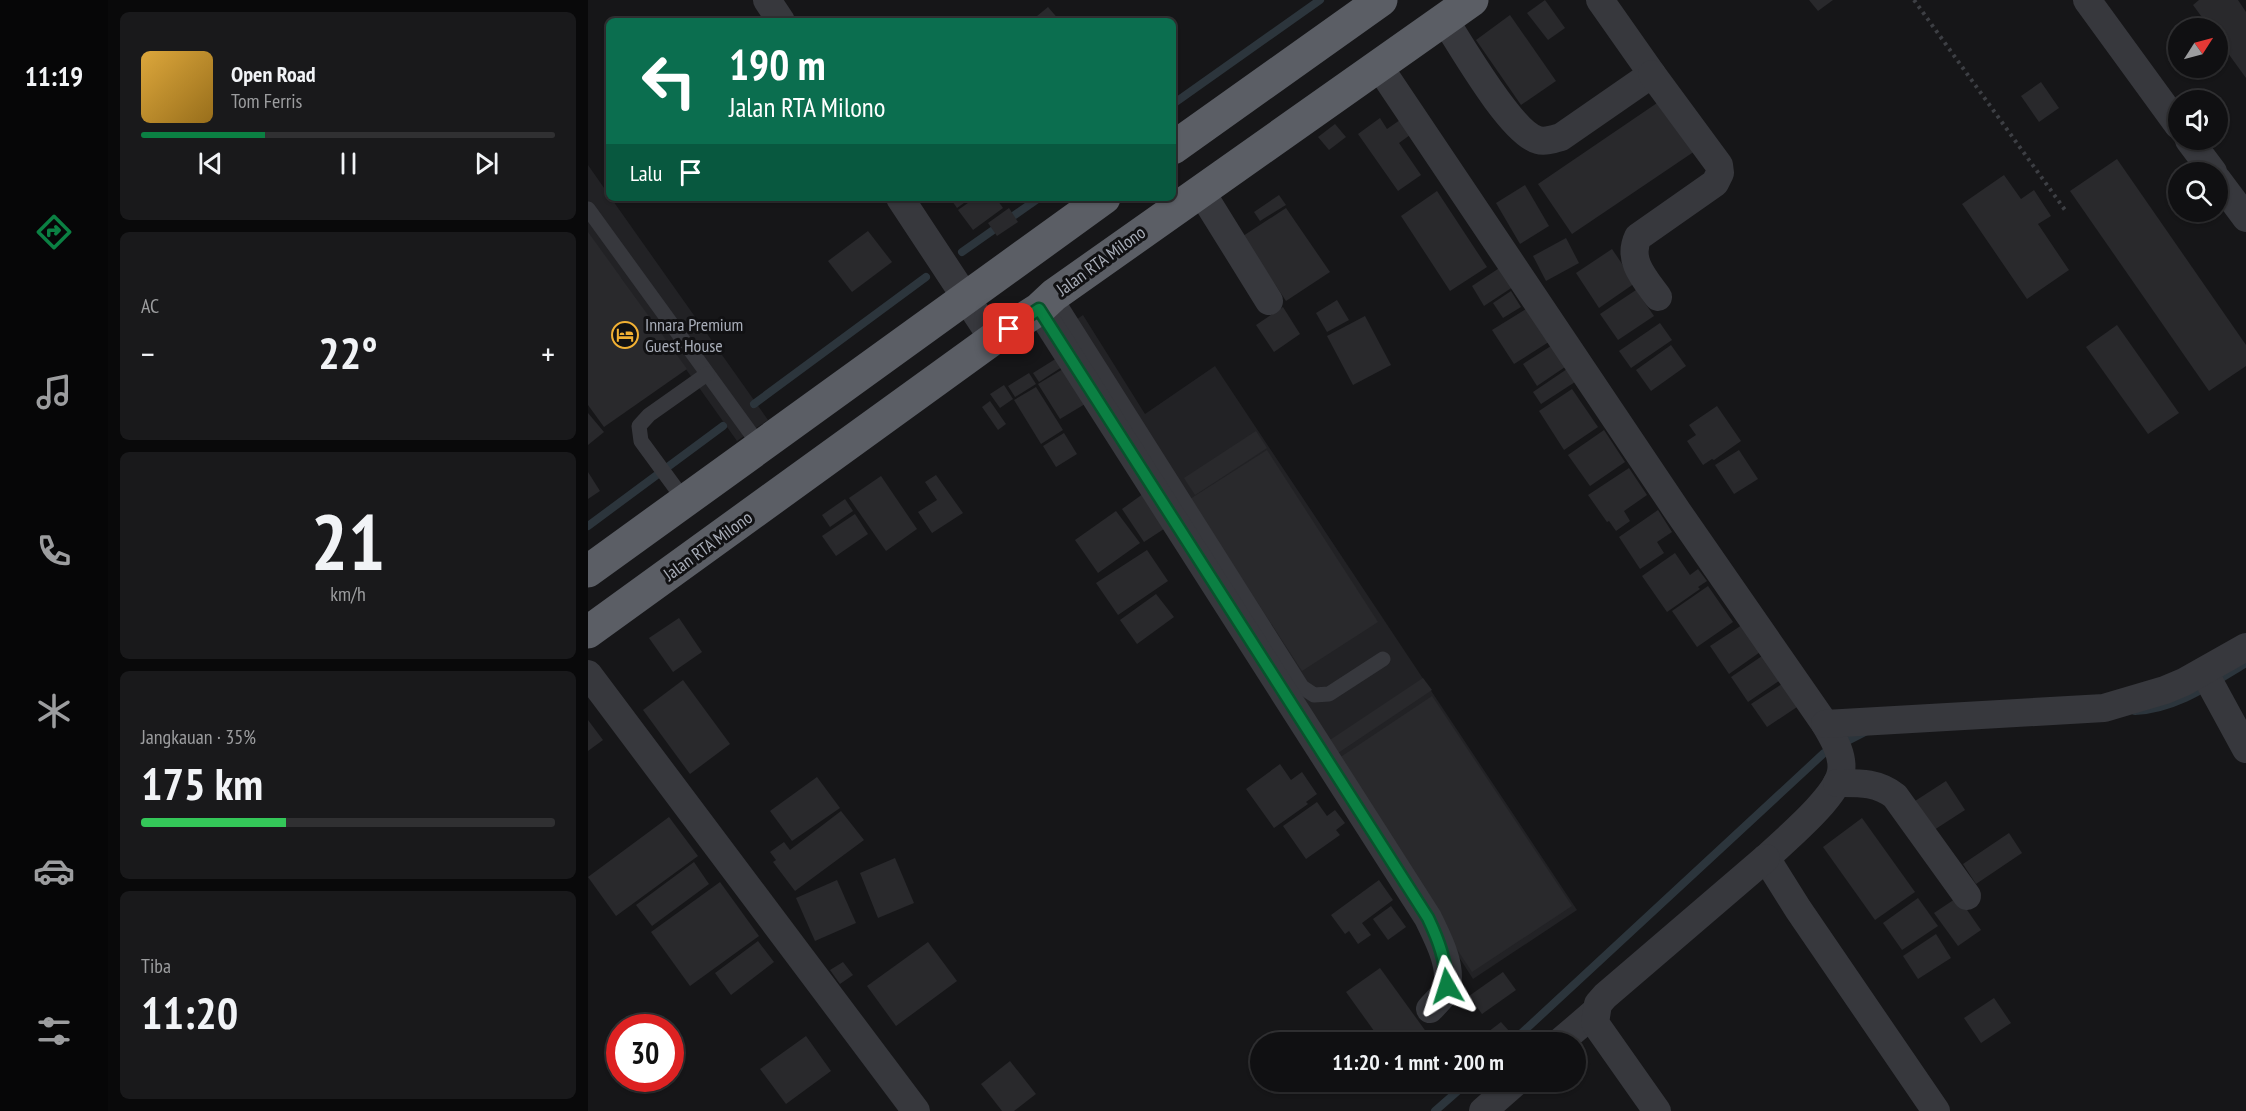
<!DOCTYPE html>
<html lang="id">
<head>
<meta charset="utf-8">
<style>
  body { margin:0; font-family:"PT Sans Narrow",sans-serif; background:#19191b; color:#f1f3f6; height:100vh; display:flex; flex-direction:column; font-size:22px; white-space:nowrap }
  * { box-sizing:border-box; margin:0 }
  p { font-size:20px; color:#9c9d9f }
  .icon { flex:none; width:33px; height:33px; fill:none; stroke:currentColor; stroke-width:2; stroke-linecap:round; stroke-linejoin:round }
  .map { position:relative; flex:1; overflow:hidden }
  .drawer { display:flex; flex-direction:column; gap:12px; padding:12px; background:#09090a; width:480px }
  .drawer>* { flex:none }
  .top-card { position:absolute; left:18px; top:18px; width:570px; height:183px; border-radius:9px; box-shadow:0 2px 4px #0004,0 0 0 2px #303032; background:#0b6e4f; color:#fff; overflow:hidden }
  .needle { width:39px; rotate:54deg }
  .fabs { position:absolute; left:1580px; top:18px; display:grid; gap:12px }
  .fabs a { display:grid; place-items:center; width:60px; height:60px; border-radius:50%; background:#101012; box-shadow:0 2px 4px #0004,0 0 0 2px #303032; font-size:30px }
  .speed { position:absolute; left:18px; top:1014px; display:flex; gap:12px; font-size:30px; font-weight:700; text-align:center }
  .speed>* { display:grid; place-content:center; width:78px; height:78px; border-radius:50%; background:#101012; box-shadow:0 2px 4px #0004,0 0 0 2px #303032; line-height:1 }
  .speed .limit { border:9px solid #d22; background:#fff; color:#111 }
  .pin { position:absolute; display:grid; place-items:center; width:51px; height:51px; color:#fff; margin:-26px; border-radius:12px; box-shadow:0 3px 9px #0006 }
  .me { position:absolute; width:66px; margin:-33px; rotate:354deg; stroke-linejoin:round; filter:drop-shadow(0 0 4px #0008) }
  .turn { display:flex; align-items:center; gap:21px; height:126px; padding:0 24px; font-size:27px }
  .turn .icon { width:78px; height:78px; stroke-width:2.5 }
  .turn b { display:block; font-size:42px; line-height:51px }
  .then { display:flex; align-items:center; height:57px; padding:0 24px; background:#0003; gap:12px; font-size:22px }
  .big { font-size:45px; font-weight:700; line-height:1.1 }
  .drawer .tile { flex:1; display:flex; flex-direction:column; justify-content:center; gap:9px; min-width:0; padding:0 21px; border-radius:9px; background:#19191b }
  .drawer .dial { align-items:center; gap:0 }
  .dial b { font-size:78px; line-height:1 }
  .song { display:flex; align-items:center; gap:18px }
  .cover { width:72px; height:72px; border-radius:9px; background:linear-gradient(135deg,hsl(40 70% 55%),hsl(40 70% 35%)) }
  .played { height:6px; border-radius:3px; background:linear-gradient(90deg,#0b8043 30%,#303032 30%) }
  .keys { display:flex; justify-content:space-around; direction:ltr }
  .heat { display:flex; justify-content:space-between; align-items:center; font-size:33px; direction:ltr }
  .charge { height:9px; border-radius:4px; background:linear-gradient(90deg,#34c759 35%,#303032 0) }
  .trip { position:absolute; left:662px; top:1032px; width:336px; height:60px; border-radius:30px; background:#101012; box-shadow:0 2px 4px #0004,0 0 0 2px #303032; font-weight:700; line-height:60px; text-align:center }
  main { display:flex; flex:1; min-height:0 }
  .menu { display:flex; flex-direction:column; width:108px; justify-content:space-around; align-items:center; background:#060607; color:#9c9d9f }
  .menu .icon { width:42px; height:42px }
  .menu .active { color:#0b8043 }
  .menu b { font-size:27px; color:#f1f3f6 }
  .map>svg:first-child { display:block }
</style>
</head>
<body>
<main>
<nav class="menu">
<b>11:19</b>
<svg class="icon active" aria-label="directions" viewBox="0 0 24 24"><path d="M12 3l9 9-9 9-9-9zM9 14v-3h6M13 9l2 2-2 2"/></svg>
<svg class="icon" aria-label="music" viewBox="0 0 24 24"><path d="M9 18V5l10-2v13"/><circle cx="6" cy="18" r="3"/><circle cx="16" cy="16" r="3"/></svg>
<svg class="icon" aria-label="phone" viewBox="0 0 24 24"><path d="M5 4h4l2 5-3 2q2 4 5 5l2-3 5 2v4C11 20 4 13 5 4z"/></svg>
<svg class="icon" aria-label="climate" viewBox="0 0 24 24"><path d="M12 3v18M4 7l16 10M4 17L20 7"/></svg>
<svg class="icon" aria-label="car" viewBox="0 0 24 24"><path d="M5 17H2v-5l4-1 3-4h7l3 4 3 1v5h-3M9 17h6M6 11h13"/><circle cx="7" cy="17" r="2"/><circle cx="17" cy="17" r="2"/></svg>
<svg class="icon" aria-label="filters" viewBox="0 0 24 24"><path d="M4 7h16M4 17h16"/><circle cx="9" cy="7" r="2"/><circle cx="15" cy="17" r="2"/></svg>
</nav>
<section class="drawer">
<div class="tile">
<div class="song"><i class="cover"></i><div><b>Open Road</b><p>Tom Ferris</p></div></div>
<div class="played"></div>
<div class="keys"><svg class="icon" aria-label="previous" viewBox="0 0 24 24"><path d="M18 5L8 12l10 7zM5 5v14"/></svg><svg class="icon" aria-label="pause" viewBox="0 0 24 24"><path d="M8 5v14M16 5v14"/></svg><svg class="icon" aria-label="next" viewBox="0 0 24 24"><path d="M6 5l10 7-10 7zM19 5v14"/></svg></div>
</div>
<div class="tile"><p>AC</p>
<div class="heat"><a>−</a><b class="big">22°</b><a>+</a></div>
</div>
<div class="tile dial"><b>21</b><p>km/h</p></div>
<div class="tile"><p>Jangkauan · 35%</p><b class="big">175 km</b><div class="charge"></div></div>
<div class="tile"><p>Tiba</p><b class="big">11:20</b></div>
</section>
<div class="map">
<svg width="1658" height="1111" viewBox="0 0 1658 1111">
  <rect width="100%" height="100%" fill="#161618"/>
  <g fill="#222225">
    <path d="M0,165L21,195V198H23L180,420L149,441L33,278L0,301Z"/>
    <path d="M495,315L557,414L627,366L989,910L885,979L472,331Z"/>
  </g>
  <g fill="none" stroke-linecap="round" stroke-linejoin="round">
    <g stroke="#2c353c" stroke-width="8">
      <path d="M585,104L732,0"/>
      <path d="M374,252L451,198"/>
      <path d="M166,404L338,277"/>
      <path d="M0,526L135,426"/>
      <path d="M1547,711C1589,709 1623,684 1658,663"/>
      <path d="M924,1042L1236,753L1279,731"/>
      <path d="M847,1111L880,1082"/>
    </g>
  </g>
  <g fill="#29292c">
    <path d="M957,0L977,28L960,40L939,13Z"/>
    <path d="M1221,0H1245L1230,11Z"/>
    <path d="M1611,0H1650L1658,12V78L1629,38V28H1622L1605,5Z"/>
    <path d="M460,7L472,21H443Z"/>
    <path d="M922,15L968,81L933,105L888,40Z"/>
    <path d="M1453,82L1471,108L1451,122L1433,96Z"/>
    <path d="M1072,101L1107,151L984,234L950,184Z"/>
    <path d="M792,118L799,129L812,120L822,135L811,143L833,175L810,191L770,134Z"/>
    <path d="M747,124L758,137L741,150L730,137Z"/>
    <path d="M1529,159L1658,345V366L1621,391L1482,191Z"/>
    <path d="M1416,175L1433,199L1446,190L1463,216L1450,224L1481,270L1439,299L1374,204Z"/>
    <path d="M937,185L961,226L932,244L908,203Z"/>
    <path d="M849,191L899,267L862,291L813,216Z"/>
    <path d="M691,195L698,205L672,221L666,212Z"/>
    <path d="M362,198H383L369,208Z"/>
    <path d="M387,198H408L415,208L385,230L370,210Z"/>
    <path d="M421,208L430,222L409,236L400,223Z"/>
    <path d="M698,208L742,272L698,301L655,236Z"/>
    <path d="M280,231L304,262L264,292L240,261Z"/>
    <path d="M0,232L99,369L16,427L0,405Z"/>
    <path d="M978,238L991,263L958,281L945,256Z"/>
    <path d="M1024,249L1047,283L1011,308L988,273Z"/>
    <path d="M919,263L931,283L896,306L884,286Z"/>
    <path d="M1048,290L1066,316L1030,340L1012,314Z"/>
    <path d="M923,291L933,307L915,318L905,303Z"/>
    <path d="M749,300L761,320L739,332L728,313Z"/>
    <path d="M946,304L967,338L926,364L904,330Z"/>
    <path d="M695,307L712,334L686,352L668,325Z"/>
    <path d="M777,316L803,365L765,385L739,336Z"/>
    <path d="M1072,323L1084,340L1043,368L1031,351Z"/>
    <path d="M1529,325L1591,413L1560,434L1498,347Z"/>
    <path d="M966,344L980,365L949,386L935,364Z"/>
    <path d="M1083,345L1098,366L1063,391L1048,370Z"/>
    <path d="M469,358L474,367L451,382L445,373Z"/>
    <path d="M475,369L497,404L472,419L450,384Z"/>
    <path d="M979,369L987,382L953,404L945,392Z"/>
    <path d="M441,373L448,384L427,397L420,386Z"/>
    <path d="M416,385L425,399L412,408L402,394Z"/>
    <path d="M448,387L475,430L453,444L426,400Z"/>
    <path d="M984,389L1010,427L976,450L951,411Z"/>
    <path d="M402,401L418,424L410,430L394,407Z"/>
    <path d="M1129,406L1153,441L1126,460L1124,459L1115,465L1099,441L1108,435L1101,425Z"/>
    <path d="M0,413L16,432L0,445Z"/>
    <path d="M1016,430L1037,462L1002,486L980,455Z"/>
    <path d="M668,431L679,448L607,495L596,478Z"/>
    <path d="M476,433L489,454L468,467L455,446Z"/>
    <path d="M679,450L790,622L714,671L602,499Z"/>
    <path d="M1151,450L1170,479L1146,494L1127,465Z"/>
    <path d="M1041,468L1059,495L1036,511L1042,521L1028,531L1021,521L1019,522L1000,495Z"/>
    <path d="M0,472L12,491L0,499Z"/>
    <path d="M348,475L375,513L344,533L330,512L349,500L337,482Z"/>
    <path d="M293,476L329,529L298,551L261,498Z"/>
    <path d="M559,491L582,525L556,542L534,509Z"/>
    <path d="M257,499L265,511L242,527L234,515Z"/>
    <path d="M1070,510L1084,532L1069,542L1076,553L1052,569L1031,537Z"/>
    <path d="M528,511L552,543L510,573L487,540Z"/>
    <path d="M267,514L280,534L248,556L234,536Z"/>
    <path d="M559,550L580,581L530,615L508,583Z"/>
    <path d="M1087,553L1102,575L1110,569L1119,581L1110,587L1112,589L1079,612L1054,576Z"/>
    <path d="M1120,586L1145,622L1109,647L1084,611Z"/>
    <path d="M568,594L586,617L549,644L532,620Z"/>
    <path d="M91,618L114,652L85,672L61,638Z"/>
    <path d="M1157,623L1175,650L1141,674L1122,646Z"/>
    <path d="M1177,654L1194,679L1160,702L1143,677Z"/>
    <path d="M835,678L844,690L747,755L739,742Z"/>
    <path d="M95,680L142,744L102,774L55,710Z"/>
    <path d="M1200,680L1215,703L1179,727L1163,704Z"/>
    <path d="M844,696L984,906L884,972L745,762Z"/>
    <path d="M0,720L15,740L0,751Z"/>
    <path d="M692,764L703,780L714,772L729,794L718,802L720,804L686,828L658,789Z"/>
    <path d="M229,777L252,808L204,841L182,811Z"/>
    <path d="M1358,781L1377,810L1346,830L1327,801Z"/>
    <path d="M729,802L739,816L747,810L757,823L748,830L752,835L718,859L695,826Z"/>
    <path d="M253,811L276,840L207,891L185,862L188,860L182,852L196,842L202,850Z"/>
    <path d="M81,817L110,856L28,916L0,877Z"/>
    <path d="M1274,818L1327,892L1287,920L1235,847Z"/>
    <path d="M1421,833L1434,853L1388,884L1375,864Z"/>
    <path d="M307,858L326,903L290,918L272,873Z"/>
    <path d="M106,862L121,884L64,926L48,905Z"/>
    <path d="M249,880L268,923L227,941L208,898Z"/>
    <path d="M791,880L805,900L774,923L783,935L770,944L761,931L757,934L743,915Z"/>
    <path d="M132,882L171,936L102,986L63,932Z"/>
    <path d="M1370,897L1393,930L1370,946L1346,913Z"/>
    <path d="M1330,898L1350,926L1314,950L1295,923Z"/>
    <path d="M803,906L818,927L800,940L785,919Z"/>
    <path d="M1348,934L1363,958L1330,979L1315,956Z"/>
    <path d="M170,941L186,962L143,995L127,973Z"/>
    <path d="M340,942L369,981L308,1026L279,986Z"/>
    <path d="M255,962L265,975L252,984L242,970Z"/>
    <path d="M792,968L839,1033L826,1042H794L758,992Z"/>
    <path d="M915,972L928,990L894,1014L881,996Z"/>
    <path d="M1406,998L1423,1023L1393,1043L1376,1018Z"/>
    <path d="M913,1022L922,1032L908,1042L900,1032Z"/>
    <path d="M218,1036L243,1071L198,1104L172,1069Z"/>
    <path d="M422,1061L448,1094L426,1111H414L393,1084Z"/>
  </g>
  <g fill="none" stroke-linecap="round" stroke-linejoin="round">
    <path stroke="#3d3f44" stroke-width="4" stroke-dasharray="3 4.5" stroke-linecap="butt" d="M1326,0L1477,210"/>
    <g stroke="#37383d" stroke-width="15">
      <path d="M0,209L172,446"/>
      <path d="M466,295L714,687L726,695L741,694L795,659"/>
      <path d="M97,501L53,441L51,426L61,415L119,374"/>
    </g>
    <g stroke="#37383d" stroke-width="28">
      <path d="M179,0L193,21"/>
      <path d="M1499,0L1590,125"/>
      <path d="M856,19C873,45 923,133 950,140C957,142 966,139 973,137L1064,74L1012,0"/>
      <path d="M790,65L1090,512L1237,724C1245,738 1256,755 1253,772C1249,797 1197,840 1178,858L1210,909L1348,1111"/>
      <path d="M1064,74L1131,165L1132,173L1127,183L1050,237C1039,260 1056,278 1070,297"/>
      <path d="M1601,140L1625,172"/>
      <path d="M1629,179L1658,218"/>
      <path d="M612,190L681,301"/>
      <path d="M312,198L405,339"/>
      <path d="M451,309L840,918C849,937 864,964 859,986C857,995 848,1002 842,1009"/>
      <path d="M1616,672L1658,749"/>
      <path d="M0,674L328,1111"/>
      <path d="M1237,724L1516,708L1577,690L1596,682L1658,647"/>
      <path d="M1249,783C1271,783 1289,782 1307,796L1379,896"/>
      <path d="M972,1042L1007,1012"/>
      <path d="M895,1111L928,1082"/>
      <path d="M1069,1111L1007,1023L1010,1004L1017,996L1178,858"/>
    </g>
    <g stroke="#5b5e65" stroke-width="33">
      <path d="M585,148L793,0"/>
      <path d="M0,571L516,198"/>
      <path d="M0,632L405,339L451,309L466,295L884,0"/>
    </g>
  </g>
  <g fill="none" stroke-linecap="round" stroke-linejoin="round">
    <defs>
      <path id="route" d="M421,329L451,309L840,918C851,941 858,961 859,986"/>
    </defs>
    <use href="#route" stroke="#07532c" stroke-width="15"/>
    <use href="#route" stroke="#0b8043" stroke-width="10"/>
  </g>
  <defs>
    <symbol id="hotel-ring" viewBox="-11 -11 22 22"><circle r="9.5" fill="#111113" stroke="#f2b134" stroke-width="1.5"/><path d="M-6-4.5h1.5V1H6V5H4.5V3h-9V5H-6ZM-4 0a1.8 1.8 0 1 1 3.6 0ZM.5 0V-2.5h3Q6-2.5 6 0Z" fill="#f2b134"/></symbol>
  </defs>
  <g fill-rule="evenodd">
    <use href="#hotel-ring" x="22" y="320" width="30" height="30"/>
  </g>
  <g text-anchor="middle" stroke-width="6" stroke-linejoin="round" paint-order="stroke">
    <g font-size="18" fill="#a8adb8" stroke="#111113">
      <text transform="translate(513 261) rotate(-36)" y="6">Jalan RTA Milono</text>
      <text transform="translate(120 546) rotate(-36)" y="6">Jalan RTA Milono</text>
    </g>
    <g font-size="18" fill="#a8adb8" stroke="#111113" text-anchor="start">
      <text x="57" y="331">Innara Premium<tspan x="57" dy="21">Guest House</tspan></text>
    </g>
  </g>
</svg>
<div class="fabs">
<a><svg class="needle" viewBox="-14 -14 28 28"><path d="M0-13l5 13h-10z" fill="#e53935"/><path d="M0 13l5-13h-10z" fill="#9c9d9f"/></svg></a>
<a><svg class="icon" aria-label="sound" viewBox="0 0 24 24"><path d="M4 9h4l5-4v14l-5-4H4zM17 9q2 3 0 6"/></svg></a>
<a><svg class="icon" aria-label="search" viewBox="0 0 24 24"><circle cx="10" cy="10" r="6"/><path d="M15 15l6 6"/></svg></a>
</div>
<div class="speed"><div class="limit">30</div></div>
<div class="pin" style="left:421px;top:329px;background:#d93025"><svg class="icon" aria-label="arrive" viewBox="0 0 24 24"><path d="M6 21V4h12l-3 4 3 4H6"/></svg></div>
<svg class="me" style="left:859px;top:986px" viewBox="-20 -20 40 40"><path d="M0-17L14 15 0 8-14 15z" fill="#0b8043" stroke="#fff" stroke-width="4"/></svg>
<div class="trip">11:20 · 1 mnt · 200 m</div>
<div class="top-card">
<div class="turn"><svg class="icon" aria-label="left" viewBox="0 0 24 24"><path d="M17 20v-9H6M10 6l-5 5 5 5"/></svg><div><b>190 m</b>Jalan RTA Milono</div></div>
<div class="then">Lalu<svg class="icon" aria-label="arrive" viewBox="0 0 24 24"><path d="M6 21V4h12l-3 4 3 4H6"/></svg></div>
</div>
</div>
</main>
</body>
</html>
